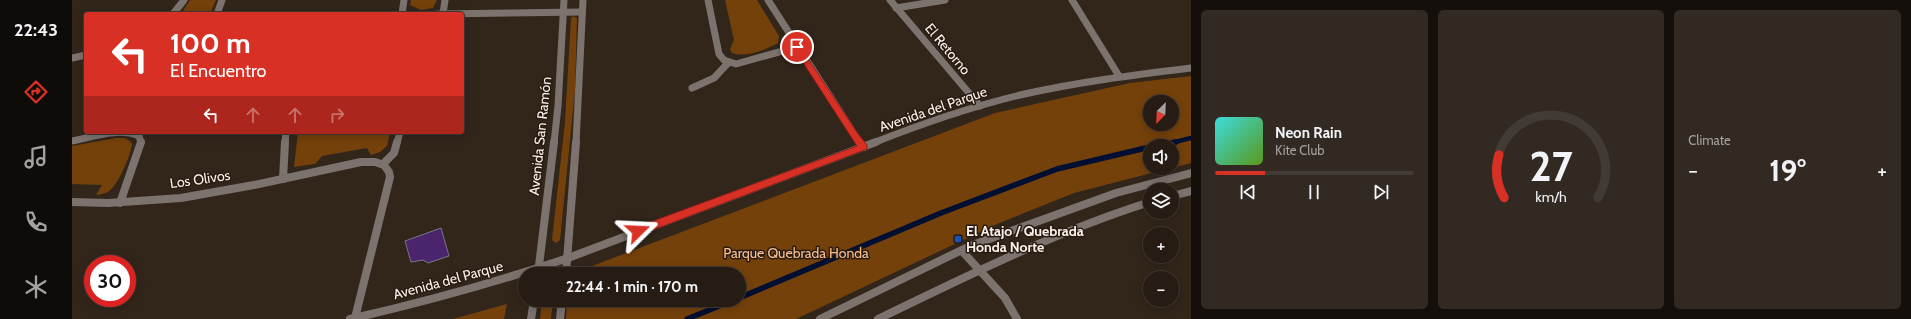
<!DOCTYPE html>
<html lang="en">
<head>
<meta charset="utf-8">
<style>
  body { margin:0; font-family:Cabin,sans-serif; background:#322922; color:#f1f3f6; height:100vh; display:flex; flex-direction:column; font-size:15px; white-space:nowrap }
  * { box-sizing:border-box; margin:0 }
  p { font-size:13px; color:#a4a1a0 }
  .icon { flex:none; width:22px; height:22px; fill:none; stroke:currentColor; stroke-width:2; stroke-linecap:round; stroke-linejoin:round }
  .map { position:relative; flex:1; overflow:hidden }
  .details { display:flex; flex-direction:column; gap:10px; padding:10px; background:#150f0b; width:720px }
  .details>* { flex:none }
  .hud { position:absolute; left:12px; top:12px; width:380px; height:122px; border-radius:4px; box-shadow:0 2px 10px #0003,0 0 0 1px #423a34; background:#d93025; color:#fff; overflow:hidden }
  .needle { width:26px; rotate:204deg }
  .fabs { position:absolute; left:1071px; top:95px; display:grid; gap:8px }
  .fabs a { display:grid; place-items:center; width:36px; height:36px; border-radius:50%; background:#261c14; box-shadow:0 2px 10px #0003,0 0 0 1px #423a34; font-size:20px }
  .speed { position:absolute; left:12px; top:255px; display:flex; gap:8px; font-size:20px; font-weight:700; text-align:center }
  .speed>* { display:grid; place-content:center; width:52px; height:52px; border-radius:50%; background:#261c14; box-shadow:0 2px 10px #0003,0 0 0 1px #423a34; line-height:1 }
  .speed .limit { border:6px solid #d22; background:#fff; color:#111 }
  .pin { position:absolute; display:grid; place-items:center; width:34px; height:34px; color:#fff; margin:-17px; border:2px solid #fff; border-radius:50%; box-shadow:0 1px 4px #0007 }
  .me { position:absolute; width:44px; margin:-22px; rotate:69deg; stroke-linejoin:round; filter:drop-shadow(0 0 3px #0008) }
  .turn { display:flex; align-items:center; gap:14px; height:84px; padding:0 20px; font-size:18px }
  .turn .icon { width:52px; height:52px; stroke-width:2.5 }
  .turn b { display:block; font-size:28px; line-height:34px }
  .lanes { display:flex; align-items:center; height:38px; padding:0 20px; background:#0003; justify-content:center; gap:20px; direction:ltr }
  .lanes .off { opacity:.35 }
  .big { font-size:30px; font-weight:800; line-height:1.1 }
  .details .card { flex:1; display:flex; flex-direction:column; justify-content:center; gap:6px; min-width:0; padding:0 14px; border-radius:6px; background:#322922 }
  .details .dial { align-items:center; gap:0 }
  .dial svg { height:104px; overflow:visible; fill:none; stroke:#423a34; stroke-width:7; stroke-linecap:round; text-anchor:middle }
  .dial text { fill:#f1f3f6; stroke:none }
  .song { display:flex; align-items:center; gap:12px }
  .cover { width:48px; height:48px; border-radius:6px; background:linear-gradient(135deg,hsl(180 70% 55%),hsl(90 70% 35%)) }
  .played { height:4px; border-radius:2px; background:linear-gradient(90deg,#d93025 25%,#423a34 25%) }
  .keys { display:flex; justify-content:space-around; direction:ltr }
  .heat { display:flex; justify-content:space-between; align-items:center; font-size:22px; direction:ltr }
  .details .tiles { flex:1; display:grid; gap:10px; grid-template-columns:repeat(3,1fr) }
  .trip { position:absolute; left:446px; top:267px; width:228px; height:40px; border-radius:20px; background:#261c14; box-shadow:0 2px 10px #0003,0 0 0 1px #423a34; font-weight:800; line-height:40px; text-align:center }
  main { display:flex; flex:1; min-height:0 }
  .menu { display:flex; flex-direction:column; width:72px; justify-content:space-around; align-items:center; background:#0f0b08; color:#a4a1a0 }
  .menu .icon { width:28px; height:28px }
  .menu .active { color:#d93025 }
  .menu b { font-size:18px; color:#f1f3f6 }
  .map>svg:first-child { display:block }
</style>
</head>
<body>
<main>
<nav class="menu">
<b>22:43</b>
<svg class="icon active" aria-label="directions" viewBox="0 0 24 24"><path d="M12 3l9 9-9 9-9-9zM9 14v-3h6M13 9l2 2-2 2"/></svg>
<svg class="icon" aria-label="music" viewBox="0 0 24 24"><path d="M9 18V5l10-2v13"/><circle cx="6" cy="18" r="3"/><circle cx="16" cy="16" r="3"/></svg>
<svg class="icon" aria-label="phone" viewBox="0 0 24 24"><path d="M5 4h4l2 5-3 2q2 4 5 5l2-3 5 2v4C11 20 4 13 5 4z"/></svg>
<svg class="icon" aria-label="climate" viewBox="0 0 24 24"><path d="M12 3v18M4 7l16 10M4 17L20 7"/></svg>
</nav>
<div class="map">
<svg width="1119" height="319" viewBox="0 0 1119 319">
  <rect width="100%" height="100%" fill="#32261b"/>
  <g fill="#74410b" fill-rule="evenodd">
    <path d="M118,0H144L138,14H109Z"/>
    <path d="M339,0H365L361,8L349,10L338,5Z"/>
    <path d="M653,0H685L707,36L706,43C692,50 676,58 660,53L658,49L662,40Z"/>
    <path d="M501,16L505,18L503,90L488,240L484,243L480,240L493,122L499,18Z"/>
    <path d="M1119,76V163L1100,168V146H1078V168H1099L1002,193L925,224L724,319H494L495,300H667V274H499L923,113L1058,83ZM1078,102H1100V124H1078Z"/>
    <path d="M226,132H318L315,146L308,152L299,155L295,148L250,156L243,164L222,167Z"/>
    <path d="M44,138H53L59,142L60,144C59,154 48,180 41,187C37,193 31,194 24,195L30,185L0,184V146Z"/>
    <path d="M470,300H481L479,319H468Z"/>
    <path d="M435,304L432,319H381Z"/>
  </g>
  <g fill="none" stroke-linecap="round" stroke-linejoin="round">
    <path stroke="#000f31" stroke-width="4.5" d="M1099,143L1119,138"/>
    <g stroke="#000f31" stroke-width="5.5">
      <path d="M1084,146L1104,142"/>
      <path d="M667,298L869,213L985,169L1078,147"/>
      <path d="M615,319L662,300"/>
    </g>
  </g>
  <path fill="#4a256e" stroke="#7c7686" d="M369,228L377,256L356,263L351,260L339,262L333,241Z"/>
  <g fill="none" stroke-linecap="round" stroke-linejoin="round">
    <g stroke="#7c736f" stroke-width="7">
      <path d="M636,0L647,54L652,60L664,64L725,47"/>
      <path d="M696,0L788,143"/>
      <path d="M818,0L908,106"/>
      <path d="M1000,0L1047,76"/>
      <path d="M824,8L873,0"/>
      <path d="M101,14L112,0"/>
      <path d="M145,14L150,0"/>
      <path d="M330,14L332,0"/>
      <path d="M366,14L510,12"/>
      <path d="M371,14L373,0"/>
      <path d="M0,58L14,55"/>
      <path d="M620,88L642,78L656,63"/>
      <path d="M0,141C21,137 46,127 67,136L69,143"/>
      <path d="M213,143L214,132"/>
      <path d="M325,143L328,132"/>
      <path d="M801,143C849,124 898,107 948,95C1005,82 1062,75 1119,68"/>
    </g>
    <g stroke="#7c736f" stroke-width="8">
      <path d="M787,142L792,147"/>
      <path d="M311,164L322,153L325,142"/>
      <path d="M211,179L213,142"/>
      <path d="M0,202L36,203L109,198L182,185L289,162H303L312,165L317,172L318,177L283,318"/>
      <path d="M48,203L69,142"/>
      <path d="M890,251L933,298L945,319"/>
      <path d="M278,319C352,302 425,282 496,258L804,142"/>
    </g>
    <g stroke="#7c736f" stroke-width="7">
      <path d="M482,143L486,106L492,0"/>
      <path d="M504,143L511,0"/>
    </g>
    <g stroke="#7c736f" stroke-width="8">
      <path d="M1100,196L1119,191"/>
      <path d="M466,274L482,142"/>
      <path d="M494,274L504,142"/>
      <path d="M459,319L462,300"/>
      <path d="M488,319L490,300"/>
      <path d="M748,319L898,246L1044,193L1119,173"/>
      <path d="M806,319C895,276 983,232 1078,202"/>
    </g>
  </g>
  <path fill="#d93025" stroke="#8d1f18" d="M725,44L727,45L786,134L795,145V149L570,234H562L561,231L562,228L785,146L721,47Z"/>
  <rect fill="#1a4fb4" stroke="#281c12" stroke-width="1.5" x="882" y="235" width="8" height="8" rx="2"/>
  <g text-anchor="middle" stroke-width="3" stroke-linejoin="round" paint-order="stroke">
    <g font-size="14" fill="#f9f0e9" stroke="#281c12">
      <text transform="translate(876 49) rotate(50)" y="5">El Retorno</text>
      <text transform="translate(861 109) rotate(-19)" y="5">Avenida del Parque</text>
      <text transform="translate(468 136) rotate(-84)" y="5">Avenida San Ramón</text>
      <text transform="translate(128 179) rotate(-8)" y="5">Los Olivos</text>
      <text transform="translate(376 280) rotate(-15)" y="5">Avenida del Parque</text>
    </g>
    <g font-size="14" font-weight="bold" fill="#f9f0e9" stroke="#281c12" text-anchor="start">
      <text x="894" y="236">El Atajo / Quebrada<tspan x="894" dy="16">Honda Norte</tspan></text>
    </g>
    <g font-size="14" fill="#fabf8f" stroke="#281c12">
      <text x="724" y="258">Parque Quebrada Honda</text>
    </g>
  </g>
</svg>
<div class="fabs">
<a><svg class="needle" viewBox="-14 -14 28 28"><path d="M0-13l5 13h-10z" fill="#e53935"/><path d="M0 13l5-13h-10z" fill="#a4a1a0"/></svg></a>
<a><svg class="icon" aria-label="sound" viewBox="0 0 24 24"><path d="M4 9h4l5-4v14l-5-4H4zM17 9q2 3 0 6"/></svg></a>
<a><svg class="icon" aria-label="layers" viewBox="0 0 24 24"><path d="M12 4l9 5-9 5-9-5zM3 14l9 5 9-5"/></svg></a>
<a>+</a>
<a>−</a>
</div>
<div class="speed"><div class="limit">30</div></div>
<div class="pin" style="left:725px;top:47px;background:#d93025"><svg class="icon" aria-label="arrive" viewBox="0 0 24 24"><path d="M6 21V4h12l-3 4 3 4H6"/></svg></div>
<svg class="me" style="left:566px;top:231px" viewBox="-20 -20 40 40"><path d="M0-17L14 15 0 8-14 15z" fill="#d93025" stroke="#fff" stroke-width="4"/></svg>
<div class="trip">22:44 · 1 min · 170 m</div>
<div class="hud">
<div class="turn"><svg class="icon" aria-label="left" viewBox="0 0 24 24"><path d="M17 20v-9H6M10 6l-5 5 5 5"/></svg><div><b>100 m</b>El Encuentro</div></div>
<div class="lanes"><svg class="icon" aria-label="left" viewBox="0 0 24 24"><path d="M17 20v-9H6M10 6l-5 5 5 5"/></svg><svg class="icon off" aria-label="ahead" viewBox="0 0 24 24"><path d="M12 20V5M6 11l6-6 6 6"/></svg><svg class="icon off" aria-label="ahead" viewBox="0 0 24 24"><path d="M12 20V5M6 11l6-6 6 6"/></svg><svg class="icon off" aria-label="right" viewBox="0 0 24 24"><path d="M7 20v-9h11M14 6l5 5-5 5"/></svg></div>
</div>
</div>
<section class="details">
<div class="tiles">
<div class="card">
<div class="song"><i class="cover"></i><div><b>Neon Rain</b><p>Kite Club</p></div></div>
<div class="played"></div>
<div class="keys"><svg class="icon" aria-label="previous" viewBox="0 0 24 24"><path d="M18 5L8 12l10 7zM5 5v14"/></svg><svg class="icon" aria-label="pause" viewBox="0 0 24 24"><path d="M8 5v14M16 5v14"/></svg><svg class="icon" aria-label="next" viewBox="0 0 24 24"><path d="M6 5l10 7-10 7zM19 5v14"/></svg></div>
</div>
<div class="card dial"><svg viewBox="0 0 100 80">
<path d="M14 69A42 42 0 1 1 86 69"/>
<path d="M14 69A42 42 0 0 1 10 36" stroke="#d93025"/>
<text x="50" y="56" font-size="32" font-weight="700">27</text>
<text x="50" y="72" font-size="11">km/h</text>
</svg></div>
<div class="card"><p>Climate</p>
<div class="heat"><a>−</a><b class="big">19°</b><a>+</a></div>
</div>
</div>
</section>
</main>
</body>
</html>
